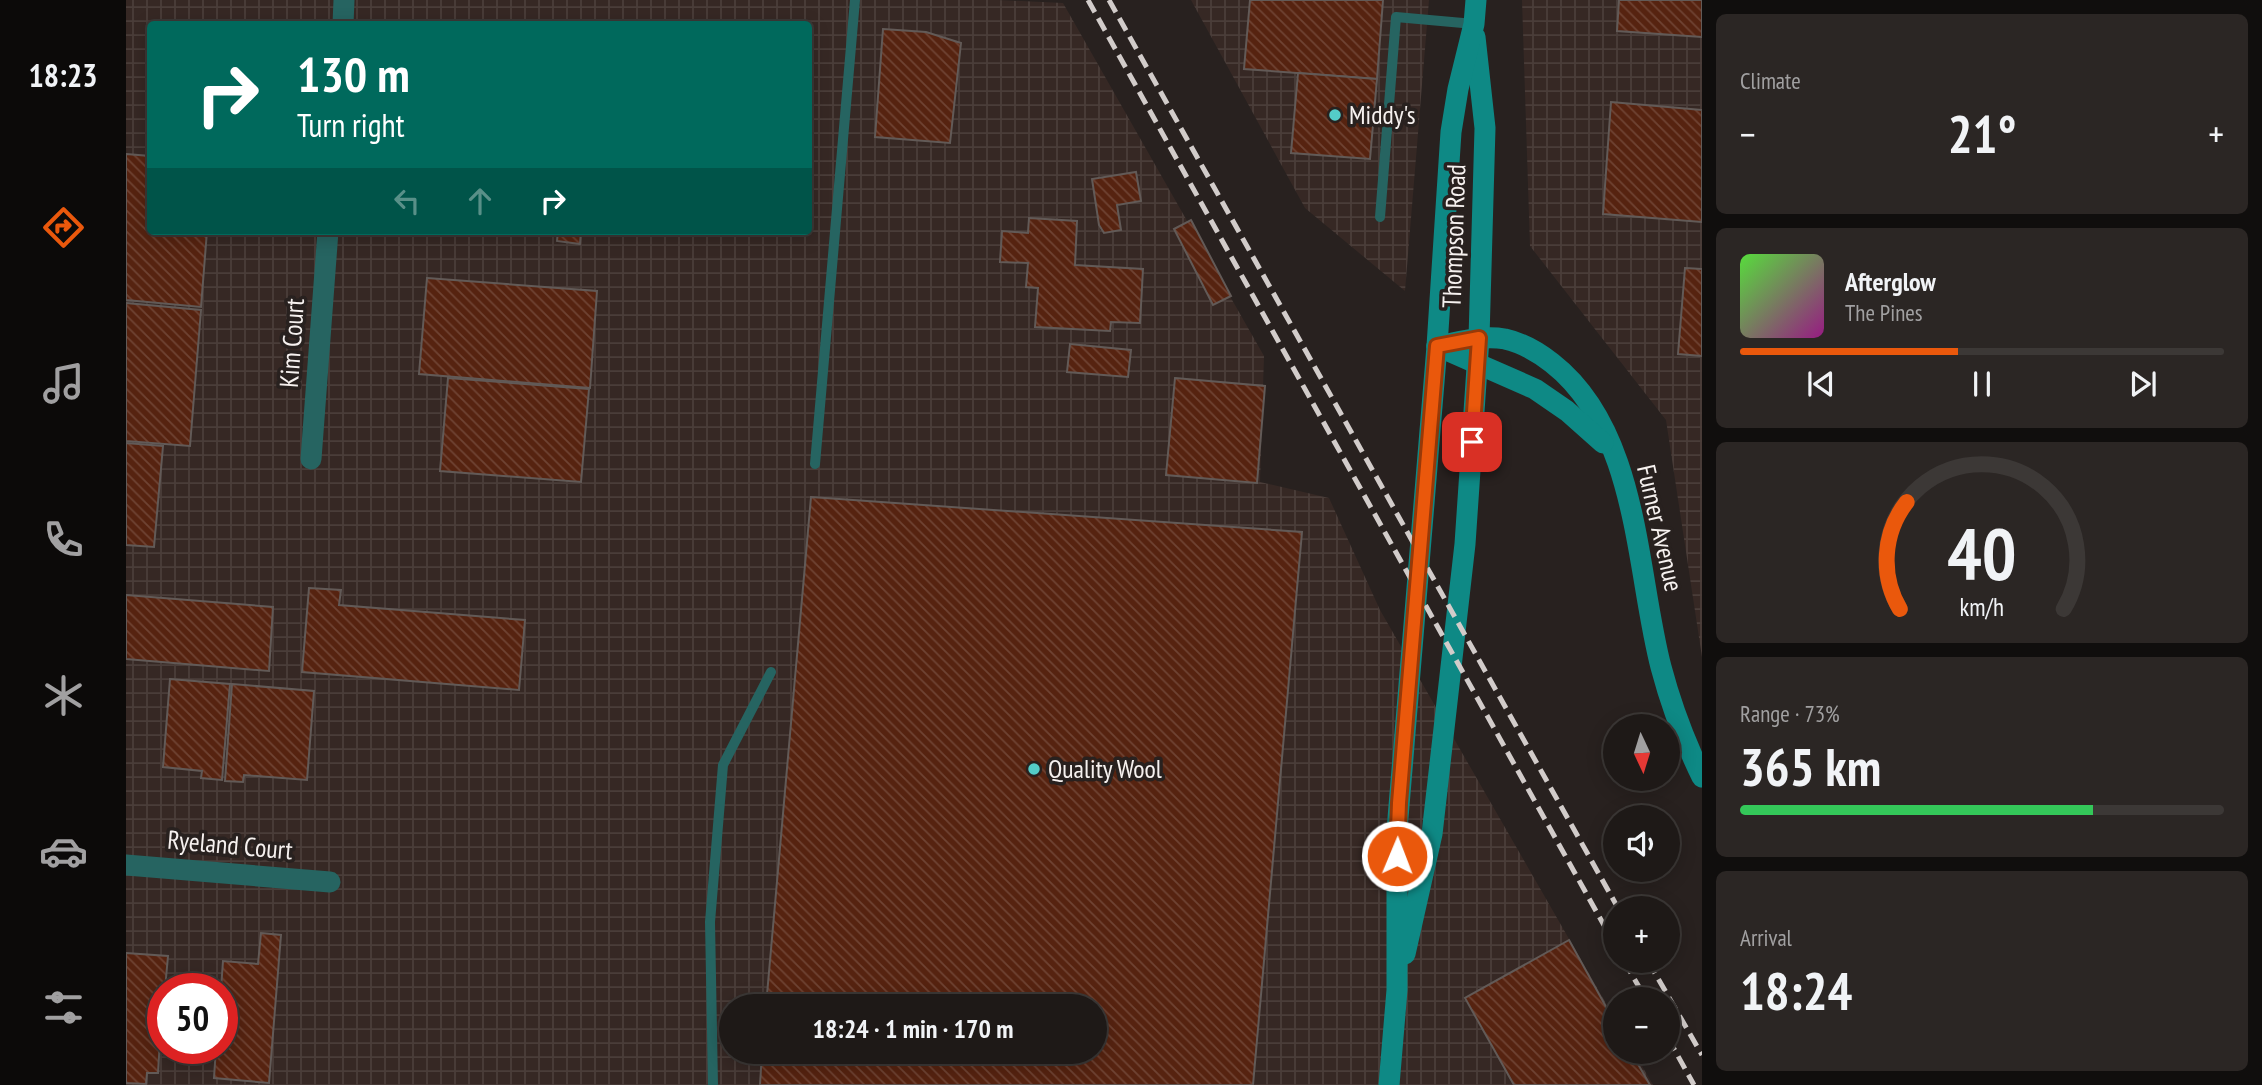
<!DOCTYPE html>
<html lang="en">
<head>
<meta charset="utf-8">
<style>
  body { margin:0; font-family:"PT Sans Narrow",sans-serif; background:#2b2624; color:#f1f3f6; height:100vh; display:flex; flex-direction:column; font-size:26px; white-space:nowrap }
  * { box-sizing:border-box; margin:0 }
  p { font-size:23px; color:#a1a0a1 }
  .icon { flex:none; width:38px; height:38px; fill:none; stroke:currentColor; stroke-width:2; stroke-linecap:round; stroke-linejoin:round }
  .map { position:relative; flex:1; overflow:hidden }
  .drawer { display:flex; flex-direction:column; gap:14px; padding:14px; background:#100e0d; width:560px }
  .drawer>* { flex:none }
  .top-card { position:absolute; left:21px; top:21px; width:665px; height:214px; border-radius:7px; box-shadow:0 4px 18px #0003,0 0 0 2px #3c3836; background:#00695c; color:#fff; overflow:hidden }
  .needle { width:46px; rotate:176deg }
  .tools { position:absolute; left:1477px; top:714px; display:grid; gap:14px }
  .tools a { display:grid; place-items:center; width:77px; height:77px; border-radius:50%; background:#1e1917; box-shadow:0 4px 18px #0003,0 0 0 2px #3c3836; font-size:35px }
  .speed { position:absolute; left:21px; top:973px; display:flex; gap:14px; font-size:35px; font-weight:700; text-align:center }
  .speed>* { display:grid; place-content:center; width:91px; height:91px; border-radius:50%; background:#1e1917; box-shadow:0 4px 18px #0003,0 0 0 2px #3c3836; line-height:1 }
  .speed .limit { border:10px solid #d22; background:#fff; color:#111 }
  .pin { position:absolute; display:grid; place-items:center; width:60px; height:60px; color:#fff; margin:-30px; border-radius:14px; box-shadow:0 4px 10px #0006 }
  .me { position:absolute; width:77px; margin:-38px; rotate:1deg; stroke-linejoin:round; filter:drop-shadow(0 0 5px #0008) }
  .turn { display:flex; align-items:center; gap:24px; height:147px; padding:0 35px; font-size:32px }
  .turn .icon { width:91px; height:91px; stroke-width:2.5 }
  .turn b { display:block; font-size:49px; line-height:60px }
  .lanes { display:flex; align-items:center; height:66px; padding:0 35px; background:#0003; justify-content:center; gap:35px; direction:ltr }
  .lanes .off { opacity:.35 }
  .big { font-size:52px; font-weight:700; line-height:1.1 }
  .drawer .card { flex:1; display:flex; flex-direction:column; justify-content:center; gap:10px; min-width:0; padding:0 24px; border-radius:10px; background:#2b2624 }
  .drawer .dial { align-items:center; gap:0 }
  .dial svg { height:182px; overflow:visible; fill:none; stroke:#3c3836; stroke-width:7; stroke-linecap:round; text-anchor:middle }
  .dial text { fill:#f1f3f6; stroke:none }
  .song { display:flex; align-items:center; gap:21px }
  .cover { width:84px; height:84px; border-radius:10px; background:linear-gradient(135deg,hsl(110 70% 55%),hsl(310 70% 35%)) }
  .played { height:7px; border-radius:4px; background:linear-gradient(90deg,#ea580c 45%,#3c3836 45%) }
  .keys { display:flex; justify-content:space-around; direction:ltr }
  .heat { display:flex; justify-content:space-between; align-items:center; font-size:38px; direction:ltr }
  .charge { height:10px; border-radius:5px; background:linear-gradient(90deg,#34c759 73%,#3c3836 0) }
  .trip { position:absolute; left:593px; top:994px; width:388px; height:70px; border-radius:35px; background:#1e1917; box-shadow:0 4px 18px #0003,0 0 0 2px #3c3836; font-weight:700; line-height:70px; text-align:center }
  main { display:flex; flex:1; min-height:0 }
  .menu { display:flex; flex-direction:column; width:126px; justify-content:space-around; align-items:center; background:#0c0a09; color:#a1a0a1 }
  .menu .icon { width:49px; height:49px }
  .menu .on { color:#ea580c }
  .menu b { font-size:32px; color:#f1f3f6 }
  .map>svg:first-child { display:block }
</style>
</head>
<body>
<main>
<nav class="menu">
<b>18:23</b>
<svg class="icon on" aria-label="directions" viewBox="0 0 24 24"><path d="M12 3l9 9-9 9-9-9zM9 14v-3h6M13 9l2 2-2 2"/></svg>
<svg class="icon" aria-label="music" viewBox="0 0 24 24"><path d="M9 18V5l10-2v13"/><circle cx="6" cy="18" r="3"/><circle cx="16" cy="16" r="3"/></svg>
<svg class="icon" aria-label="phone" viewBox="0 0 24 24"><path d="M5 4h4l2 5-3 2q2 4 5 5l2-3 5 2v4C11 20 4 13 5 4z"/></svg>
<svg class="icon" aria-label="climate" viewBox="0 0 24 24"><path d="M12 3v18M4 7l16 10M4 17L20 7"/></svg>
<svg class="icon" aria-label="car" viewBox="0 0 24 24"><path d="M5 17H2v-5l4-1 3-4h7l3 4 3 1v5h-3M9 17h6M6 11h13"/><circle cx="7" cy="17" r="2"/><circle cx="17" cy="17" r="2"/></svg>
<svg class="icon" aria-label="filters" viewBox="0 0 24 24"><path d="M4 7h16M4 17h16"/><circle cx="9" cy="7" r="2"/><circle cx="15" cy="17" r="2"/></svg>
</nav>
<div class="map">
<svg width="1576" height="1085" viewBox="0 0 1576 1085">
  <defs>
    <pattern id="industrial-grid" width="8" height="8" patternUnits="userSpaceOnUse" patternTransform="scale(1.75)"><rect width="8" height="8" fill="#362824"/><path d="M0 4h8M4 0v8" fill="none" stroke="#4a3d39"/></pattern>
    <pattern id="building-back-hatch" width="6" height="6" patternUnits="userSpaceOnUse" patternTransform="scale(1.75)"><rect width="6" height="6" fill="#562310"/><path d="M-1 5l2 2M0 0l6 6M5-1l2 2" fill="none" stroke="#6f4333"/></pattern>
  </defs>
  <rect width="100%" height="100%" fill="#28211f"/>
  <g fill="url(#industrial-grid)" fill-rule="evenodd">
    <path d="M0,0H872L937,3L1138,356L1134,482L1203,498L1254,610L1489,1019V1052H1508L1527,1085H0ZM24,24H682V231H24ZM37,989H96V1048H37ZM606,1006H970V1052H606Z"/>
    <path d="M1065,0H1303L1279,291L1179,208Z"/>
    <path d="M1396,0H1576V657L1540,420L1404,246Z"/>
  </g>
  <g fill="url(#building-back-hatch)" stroke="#625a57" stroke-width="2">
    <path d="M1124,0H1257L1251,79L1118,69Z"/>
    <path d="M1493,0H1576V37L1491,31Z"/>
    <path d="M757,29L800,32L835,43L824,143L749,137Z"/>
    <path d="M1172,73L1251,79L1244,159L1165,153Z"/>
    <path d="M1485,102L1576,110V222L1477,214Z"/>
    <path d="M0,154L24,156V231H81L75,307L0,300Z"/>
    <path d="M1010,172L1015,201L991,205L995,230L978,233L973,225L966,179Z"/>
    <path d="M903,218L951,221L949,265L1017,269L1014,323L985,322L984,331L909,327L912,288L900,287L902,263L874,262L876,231L902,233Z"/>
    <path d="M1065,220L1105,296L1087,305L1048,229Z"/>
    <path d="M432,231H455L454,244L431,241Z"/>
    <path d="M1559,268L1576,269V356L1552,354Z"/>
    <path d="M301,278L471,291L464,388L293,374Z"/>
    <path d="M0,303L75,310L64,446L0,441Z"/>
    <path d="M944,344L1005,350L1002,377L941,372Z"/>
    <path d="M322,378L463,389L455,482L314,471Z"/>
    <path d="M1049,378L1139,386L1131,483L1040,475Z"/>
    <path d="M0,443L37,446L28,547L0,545Z"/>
    <path d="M685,497L1176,532L1127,1085H634L636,1052H970V1006H640Z"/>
    <path d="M183,588L215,590L213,605L399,620L393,690L176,672Z"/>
    <path d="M0,595L147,607L143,671L0,659Z"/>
    <path d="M44,679L104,684L96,780L75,778L76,771L37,767Z"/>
    <path d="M106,684L188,691L181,780L118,775L117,782L99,781Z"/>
    <path d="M135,933L155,935L143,1083L88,1078L90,1048H96L95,989L97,961L132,964Z"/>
    <path d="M1443,940L1489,1023V1052H1505L1524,1085H1388L1339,998Z"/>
    <path d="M0,953L42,956L39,989H37L32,1073H21L20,1084L0,1083Z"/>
  </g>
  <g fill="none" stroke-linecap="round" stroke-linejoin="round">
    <g stroke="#266461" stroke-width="10">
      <path d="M1254,217L1270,17L1348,24"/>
      <path d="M689,464L729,0"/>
      <path d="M587,1085L584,922L597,765L645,672"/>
    </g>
    <g stroke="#266461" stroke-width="21">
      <path d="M217,24L218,0"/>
      <path d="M185,459L202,231"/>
      <path d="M0,865L204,882"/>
    </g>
    <g stroke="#0e8985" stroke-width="21">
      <path d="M1311,346C1334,342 1355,335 1379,339C1397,343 1412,352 1426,363C1513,431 1510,571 1535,667C1545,705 1559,742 1576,777"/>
      <path d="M1311,346L1409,389L1441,411L1477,443"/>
      <path d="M1279,954L1306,834L1339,544L1353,338L1359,128L1349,37"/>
      <path d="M1263,1085L1271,990V830L1311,346L1325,132L1332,89L1348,24L1350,0"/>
    </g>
    <g stroke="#d2ccca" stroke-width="5" stroke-dasharray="14 7" stroke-linecap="butt">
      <path d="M962,0L1489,945"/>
      <path d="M983,0L1492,908"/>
      <path d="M1498,961L1520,999"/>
      <path d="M1522,961L1576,1055"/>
      <path d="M1542,1038L1568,1085"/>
    </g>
  </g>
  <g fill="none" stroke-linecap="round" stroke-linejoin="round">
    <defs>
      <path id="route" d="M1271,856L1273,803L1311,346L1353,338L1346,442"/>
    </defs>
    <use href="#route" stroke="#983908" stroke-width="18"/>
    <use href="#route" stroke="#ea580c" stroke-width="12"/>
  </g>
  <g fill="#54cdc8" stroke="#28211f" stroke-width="2.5">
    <circle cx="1209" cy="115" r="7"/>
    <circle cx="908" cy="769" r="7"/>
  </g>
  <g text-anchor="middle" stroke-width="7" stroke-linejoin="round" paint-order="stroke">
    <g font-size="26" fill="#f6f1ef" stroke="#28211f" text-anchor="start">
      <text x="1223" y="124">Middy's</text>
      <text x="922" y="778">Quality Wool</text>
    </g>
    <g font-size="26" fill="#f6f1ef" stroke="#28211f">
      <text transform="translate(1328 236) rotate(-88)" y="9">Thompson Road</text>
      <text transform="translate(166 343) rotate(-86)" y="9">Kim Court</text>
      <text transform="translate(1534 528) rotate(77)" y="9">Furner Avenue</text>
      <text transform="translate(104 845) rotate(5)" y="9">Ryeland Court</text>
    </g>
  </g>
</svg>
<div class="tools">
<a><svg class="needle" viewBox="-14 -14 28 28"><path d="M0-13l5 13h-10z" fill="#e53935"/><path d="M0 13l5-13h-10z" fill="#a1a0a1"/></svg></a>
<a><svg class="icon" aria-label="sound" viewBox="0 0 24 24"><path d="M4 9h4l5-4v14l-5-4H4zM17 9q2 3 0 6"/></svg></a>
<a>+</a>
<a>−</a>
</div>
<div class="speed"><div class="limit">50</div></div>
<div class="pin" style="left:1346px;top:442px;background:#d93025"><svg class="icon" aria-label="arrive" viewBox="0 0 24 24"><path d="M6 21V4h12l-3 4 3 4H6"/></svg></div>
<svg class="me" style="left:1271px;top:856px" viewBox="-20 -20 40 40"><circle r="17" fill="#ea580c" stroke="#fff" stroke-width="3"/><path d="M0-11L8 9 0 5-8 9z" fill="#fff"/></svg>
<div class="trip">18:24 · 1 min · 170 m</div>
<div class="top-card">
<div class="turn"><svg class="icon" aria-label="right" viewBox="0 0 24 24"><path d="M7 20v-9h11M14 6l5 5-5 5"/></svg><div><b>130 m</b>Turn right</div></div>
<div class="lanes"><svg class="icon off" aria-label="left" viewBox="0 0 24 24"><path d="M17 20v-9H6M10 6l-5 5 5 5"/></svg><svg class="icon off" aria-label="ahead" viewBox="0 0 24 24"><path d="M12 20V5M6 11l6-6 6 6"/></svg><svg class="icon" aria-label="right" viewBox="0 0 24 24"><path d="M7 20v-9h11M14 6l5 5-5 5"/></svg></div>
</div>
</div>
<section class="drawer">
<div class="card"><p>Climate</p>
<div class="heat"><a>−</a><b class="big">21°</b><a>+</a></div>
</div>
<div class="card">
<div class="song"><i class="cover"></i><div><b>Afterglow</b><p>The Pines</p></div></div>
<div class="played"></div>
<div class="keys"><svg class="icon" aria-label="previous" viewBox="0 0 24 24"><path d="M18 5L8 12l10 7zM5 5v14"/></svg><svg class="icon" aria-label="pause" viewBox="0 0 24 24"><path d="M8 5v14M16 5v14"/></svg><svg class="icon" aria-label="next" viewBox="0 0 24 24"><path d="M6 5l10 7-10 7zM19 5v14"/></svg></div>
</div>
<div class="card dial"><svg viewBox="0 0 100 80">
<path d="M14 69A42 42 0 1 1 86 69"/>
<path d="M14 69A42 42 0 0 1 17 22" stroke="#ea580c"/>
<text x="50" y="56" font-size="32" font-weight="700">40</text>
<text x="50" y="72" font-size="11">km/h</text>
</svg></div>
<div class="card"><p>Range · 73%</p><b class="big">365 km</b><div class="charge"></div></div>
<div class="card"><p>Arrival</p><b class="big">18:24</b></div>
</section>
</main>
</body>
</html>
